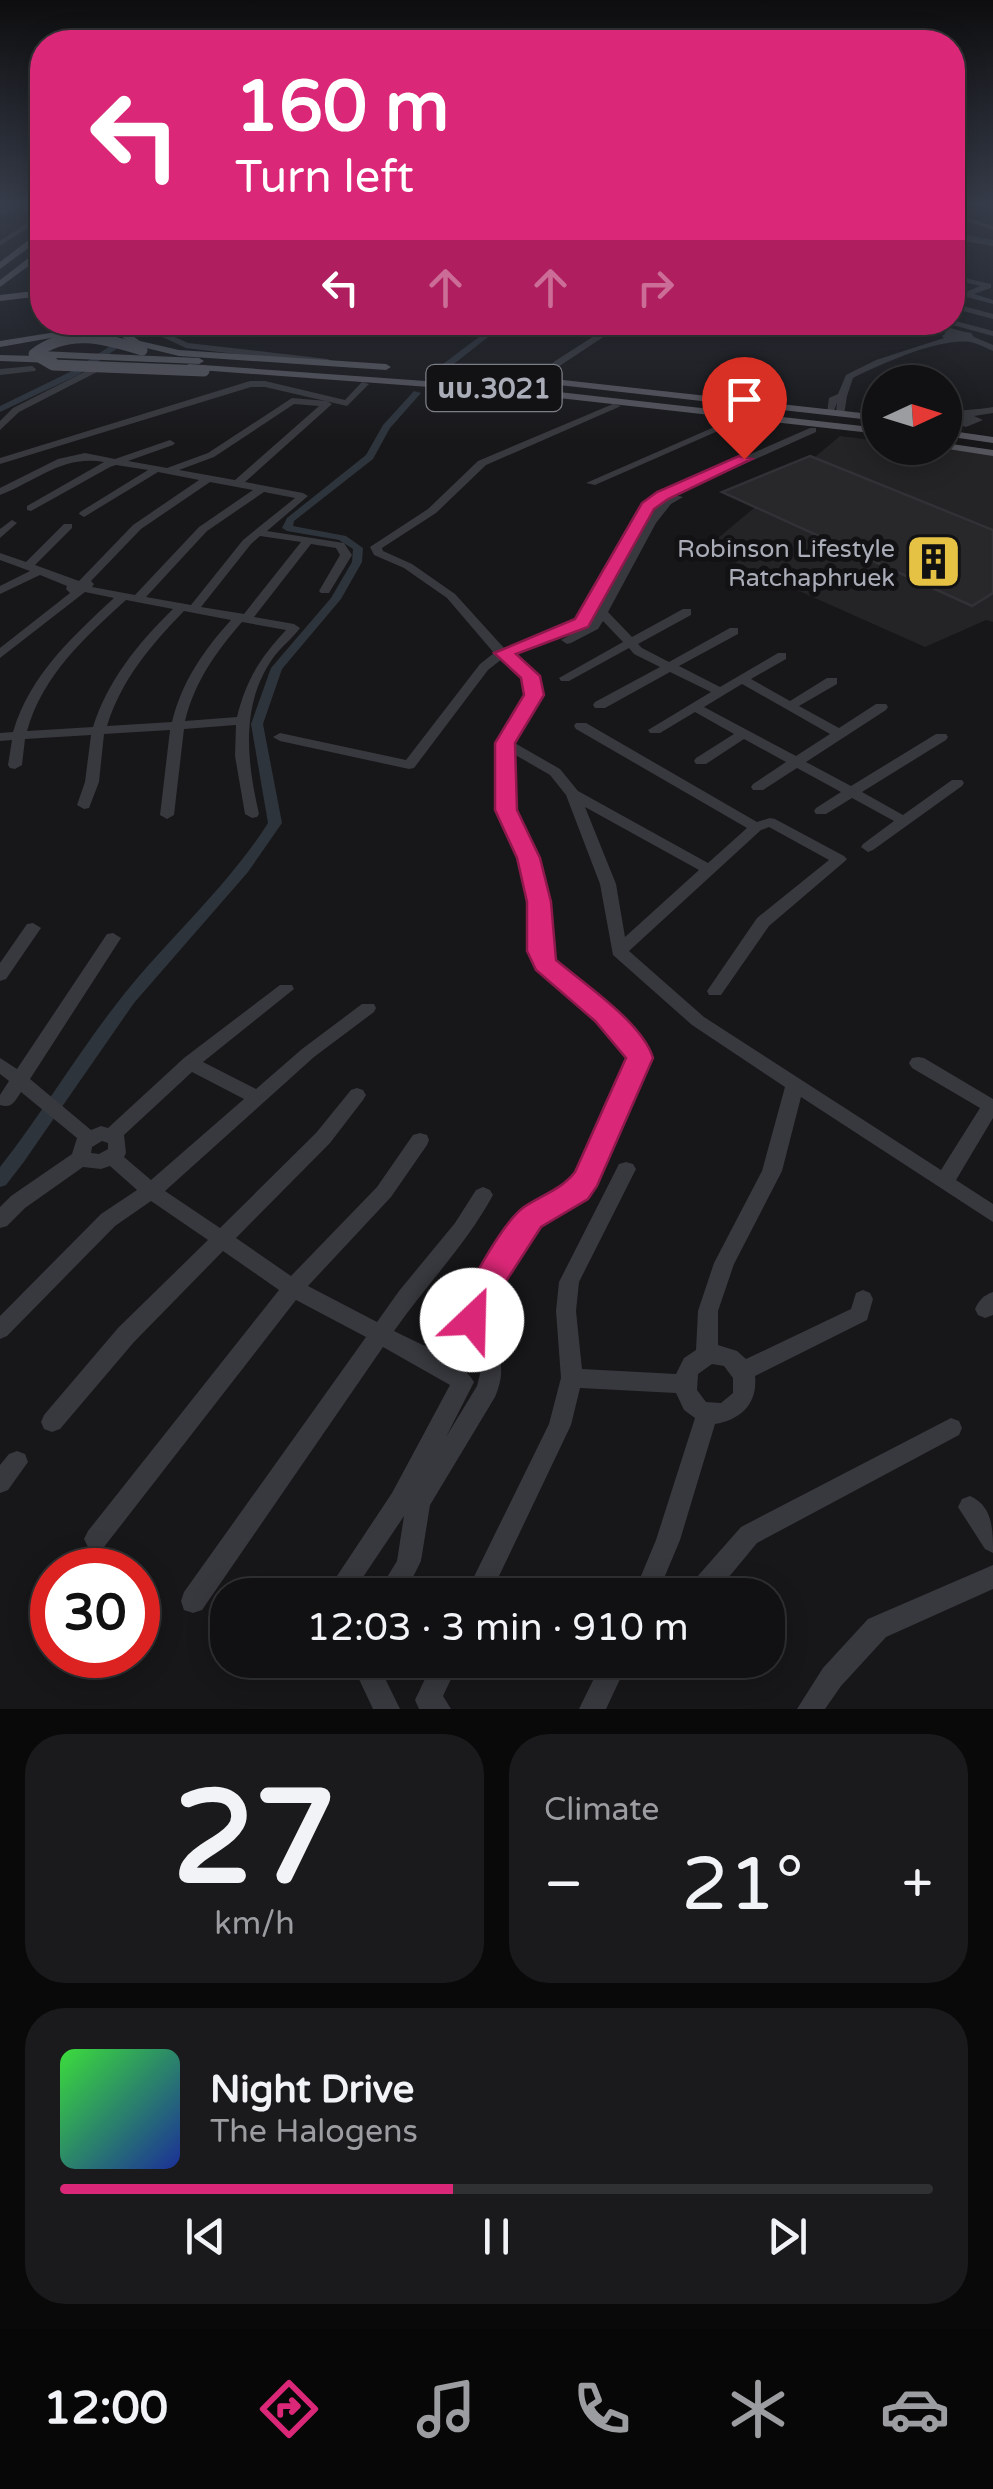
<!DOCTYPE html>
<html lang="en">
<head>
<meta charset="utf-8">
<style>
  body { margin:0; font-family:"Varela Round","Noto Sans Thai",sans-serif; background:#1a1a1c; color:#f1f3f6; height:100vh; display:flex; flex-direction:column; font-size:38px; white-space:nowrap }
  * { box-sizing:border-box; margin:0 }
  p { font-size:32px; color:#9c9da0 }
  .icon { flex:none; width:55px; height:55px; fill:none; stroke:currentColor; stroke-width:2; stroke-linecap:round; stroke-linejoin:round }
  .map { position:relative; height:1709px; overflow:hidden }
  .details { display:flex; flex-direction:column; gap:25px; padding:25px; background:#09090a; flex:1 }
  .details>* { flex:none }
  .guide { position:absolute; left:30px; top:30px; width:935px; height:305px; border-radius:40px; box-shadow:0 5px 25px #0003,0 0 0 2px #303133; background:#db2777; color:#fff; overflow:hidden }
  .needle { width:65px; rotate:86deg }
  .fabs { position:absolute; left:862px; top:365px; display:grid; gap:20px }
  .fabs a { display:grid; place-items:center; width:100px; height:100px; border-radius:50%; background:#111113; box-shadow:0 5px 25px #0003,0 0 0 2px #303133; font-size:50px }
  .speed { position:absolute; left:30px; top:1548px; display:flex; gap:20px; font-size:50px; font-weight:700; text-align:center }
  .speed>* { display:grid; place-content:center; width:130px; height:130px; border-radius:50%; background:#111113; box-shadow:0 5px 25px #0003,0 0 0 2px #303133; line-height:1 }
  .speed .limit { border:15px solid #d22; background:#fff; color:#111 }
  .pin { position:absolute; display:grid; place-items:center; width:85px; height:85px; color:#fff; margin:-102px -42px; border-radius:50% 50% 50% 0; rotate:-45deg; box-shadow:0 0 10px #0007 }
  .pin .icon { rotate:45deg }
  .me { position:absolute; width:110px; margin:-55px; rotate:24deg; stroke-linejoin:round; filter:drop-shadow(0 0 8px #0008) }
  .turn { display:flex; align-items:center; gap:35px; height:210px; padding:0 40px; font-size:45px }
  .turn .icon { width:130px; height:130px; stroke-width:2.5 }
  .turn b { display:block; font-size:70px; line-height:85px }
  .lanes { display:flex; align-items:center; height:95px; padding:0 40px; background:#0003; justify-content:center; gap:50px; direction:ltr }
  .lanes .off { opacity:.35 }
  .big { font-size:75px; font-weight:600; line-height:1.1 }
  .details .widget { flex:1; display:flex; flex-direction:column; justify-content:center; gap:15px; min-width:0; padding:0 35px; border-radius:40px; background:#1a1a1c }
  .details .dial { align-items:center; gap:0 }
  .dial b { font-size:130px; line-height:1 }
  .song { display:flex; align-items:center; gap:30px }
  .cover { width:120px; height:120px; border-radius:15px; background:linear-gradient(135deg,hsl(120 70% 55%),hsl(230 70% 35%)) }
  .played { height:10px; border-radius:5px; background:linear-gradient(90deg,#db2777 45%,#303133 45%) }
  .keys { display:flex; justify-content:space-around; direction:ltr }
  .heat { display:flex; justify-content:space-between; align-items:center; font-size:55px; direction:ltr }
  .details .tiles { flex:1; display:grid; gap:25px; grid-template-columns:1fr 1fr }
  .widget:last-child { grid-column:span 2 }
  .trip { position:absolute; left:210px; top:1578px; width:575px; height:100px; border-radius:40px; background:#111113; box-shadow:0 5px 25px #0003,0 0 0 2px #303133; font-weight:600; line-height:100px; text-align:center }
  .dock { display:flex; height:160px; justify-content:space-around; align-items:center; background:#070708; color:#9c9da0 }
  .dock .icon { width:70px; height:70px }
  .dock .on { color:#db2777 }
  .dock b { font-size:45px; color:#f1f3f6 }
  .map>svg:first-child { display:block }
</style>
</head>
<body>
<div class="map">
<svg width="993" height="1709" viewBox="0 0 993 1709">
  <rect width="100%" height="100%" fill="#171719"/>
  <path fill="#242326" d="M840,436L880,441V448H939L993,455V622L986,620L925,647L705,549Z"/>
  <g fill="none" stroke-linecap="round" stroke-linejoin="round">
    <g fill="#2e343c" fill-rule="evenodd">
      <path d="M25,203H35L0,215V211Z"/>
      <path d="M952,232L993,240V244L952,236Z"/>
      <path d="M147,322H156L78,375L0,412V406L72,371Z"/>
      <path d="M499,322H507L445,371H439V367Z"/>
      <path d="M414,391L421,393L390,428L373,459L294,521L293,526L346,536L363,548L362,562L341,599L282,669L263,724L282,823L248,872L134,1003L23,1163L6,1185L0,1187V1167C44,1111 80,1049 125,993C172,935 228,886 268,823L251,724L271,668L331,598L352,562L353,549L339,540L287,531L282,528L287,518L366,455L383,425Z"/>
    </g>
  </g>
  <path fill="#28272a" stroke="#323135" stroke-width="2.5" d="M810,456L993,530V593L972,606L722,492Z"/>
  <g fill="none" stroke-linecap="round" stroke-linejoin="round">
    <g fill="#38393e" fill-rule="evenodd">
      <path d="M974,203H991L952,211V207Z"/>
      <path d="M952,212L993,226V230L952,216Z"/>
      <path d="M42,213V218L0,246V241Z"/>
      <path d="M952,235L993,242V246L952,239Z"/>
      <path d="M952,275L991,284V288L974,294L993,300V304L952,293V288L966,292L980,286L952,279Z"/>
      <path d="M952,303L993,314V319L952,308Z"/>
      <path d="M952,320L993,331V336L949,324Z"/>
      <path d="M130,322H142L188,343L328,359L332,362L328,365L186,348Z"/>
      <path d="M616,322H626L561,365L543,382H537V378L555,361Z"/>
      <path d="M786,322L781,325L777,323V322Z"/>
      <path d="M918,322C936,322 953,330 971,333L974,337L993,345V351C986,348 977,343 970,342C939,338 881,364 853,378L847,396L844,415L836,413L837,403L833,413H827L829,398L838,394L846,375L876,360L944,338L942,336L946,333Z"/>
      <path d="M32,366L36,369L35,371L0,375V369Z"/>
      <path d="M94,367L97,368V372L19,412L0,430V421L13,408Z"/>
      <path d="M250,381H265L345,400L362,382L369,384L347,406L265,387H251L0,464V458Z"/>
      <path d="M292,398L327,401L332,404L245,482L303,493L308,496L267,531L344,543L352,555L329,593H321L319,591L340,555L336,548L311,544L254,617L294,624L300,628C292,639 281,647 273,658C240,705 247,762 259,814L257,817L252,818L245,814L235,756L236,725L184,729L174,815L167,819L160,815L170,730L104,734L99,782L89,808L84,809L77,805L85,782L91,735L25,739L22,765L15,769L10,768L8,765L12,740L0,741V733L13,732C30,675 72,637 114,598L85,592L0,658V648L70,593L66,589L67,586L40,575L0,594V586L30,571L0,560V553L26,562L64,524H72V528L35,565L79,581L133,525L199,480L158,472L84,517L79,514L80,512L148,470L116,465L110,467L31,511L27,510V506L104,462C62,455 37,481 0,495V488L58,459L85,453L115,459L170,440L175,443L173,445L128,461L167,468L208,453ZM294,404L319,406L235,480L179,470L214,457ZM210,482L253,490L199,527L135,595L92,587L94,584L91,581L141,529ZM264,492L295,498L243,540L191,605L146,597L207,531ZM260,536L301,542L244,614L201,607L251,544ZM126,600L173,609C138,643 108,680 93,727L27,731C43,675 84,638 126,600ZM184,611L231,620C204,650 182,681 172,722L107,726C121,680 151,645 184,611ZM242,622L286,630C260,658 246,680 237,717L185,721C195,681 216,652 242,622Z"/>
      <path d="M613,404L621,406L486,465L436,513L382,548L383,551L412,564L455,594L504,648L576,621L650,498L810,428H816V432L675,495L683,497L671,504L656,523L608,612L632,637L683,609H691V615L638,644L642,648L669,662L730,628H738V634L679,666L720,687L778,653H786V659L751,679L790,701L827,678H837V684L799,706L839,728L876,704H886L888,707L886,710L806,762L851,786L936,734H946L948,737L946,740L862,792L903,815L952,780H962L964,783L962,786L873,850L868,852L861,847L863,844L894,821L852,798L826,814H816L814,811L816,808L841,792L797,768L763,790H753L751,787L753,784L786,762L744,739L706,764H696L694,761L696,758L734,734L695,712L660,733H650L648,730L711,692L670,672L605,708H595L593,705L595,702L660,667L634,654L629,648L569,681H561L559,678L623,642L603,621L598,629L571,643L567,644L561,640L589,624L635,542L585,626L511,654L534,672L540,695L513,742L560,769L578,791L708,863L747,828L576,729L574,726L576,723H586L757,822L770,818L775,819L844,856L847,859L844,862L769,926L721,995H709L707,991L757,918L829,860L769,827L761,830L629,951L704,1017L941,1170L980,1108L912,1068L909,1063L912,1058L918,1057L924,1058L993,1099V1118L956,1180L993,1204V1222L801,1097L782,1171L734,1264L718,1311V1345L737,1351L746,1359L851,1309L856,1293L863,1290L870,1293L873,1299L867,1320L755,1376C758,1403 741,1420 715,1424L680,1540L657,1595H633L656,1540L695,1418L684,1410L676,1393L580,1388L571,1425L490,1595H465L549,1424L561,1378L556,1311L559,1282L619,1164L626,1162L633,1164L636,1169L579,1282L576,1311L582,1369L676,1374L684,1358L696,1350L698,1311L714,1263L762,1171L785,1087L692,1025L613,955L600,884L566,795L550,775L512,753L513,810L536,858L547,902V951L552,961C577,982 641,1028 648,1059L594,1183C579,1200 559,1206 542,1219C513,1242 493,1285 483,1320C497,1349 509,1364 495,1397L430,1505L421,1561L404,1595H376L397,1561L404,1516L351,1595H328L327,1591L392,1493L450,1385L383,1347L202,1610L193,1613L184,1610L181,1601L184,1592L366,1337L296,1300L104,1547L96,1551L88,1547L84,1539L88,1531L279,1290L223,1251L134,1342L60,1429L52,1432L44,1429L41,1422L44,1415L118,1328L208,1240L151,1201L115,1226L7,1336L0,1339V1316L101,1214L137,1190L110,1166L101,1169L83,1167L25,1208L7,1226L0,1228V1207L11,1196L72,1154L77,1138L21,1092C15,1101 12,1109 0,1105V1095L9,1081L0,1074V1058L17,1069L107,934L113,933L121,938L30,1079L91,1130L101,1126L108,1128L184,1058L280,985H292L294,989L203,1062L256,1089L302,1049L362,1004H374L376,1008L374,1012L314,1057L165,1191L220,1228L316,1133L351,1090L357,1088L363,1090L366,1095L363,1100L330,1143L236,1238L291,1276L377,1187L413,1135L420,1133L427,1135L429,1140L427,1145L391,1197L308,1286L377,1322L399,1291L455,1223L476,1190L483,1187L490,1190L493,1195C466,1245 426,1285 394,1331C417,1343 462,1360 474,1382L446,1437L477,1386L481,1370L478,1354L461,1320C473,1282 496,1236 526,1210C543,1195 564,1190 579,1174L630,1059L629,1052L598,1018L539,968L531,951V902L520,858L499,810L498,743L528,695L524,676L502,659L488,670L414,768L409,769L280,741L273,737L280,733L406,760L480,664L494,653L447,598L404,568L374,555L370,547L428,509L478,461ZM742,684L830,734L796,756L704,707ZM585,807L699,870L625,937L616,884ZM192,1072L244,1099L151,1180L124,1157L126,1153L124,1135ZM102,1141L108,1143V1149L99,1154L91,1153L92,1147ZM712,1364L724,1366L733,1378V1393L721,1403L706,1402L697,1390L698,1374Z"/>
      <path d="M993,407V413L974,416L983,420L966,427L945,420L946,414C960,409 977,410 993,407Z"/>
      <path d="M735,418L743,420L595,485L586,483Z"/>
      <path d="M12,520L17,523L0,538V529Z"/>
      <path d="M33,923L41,928L6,979L0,981V963L27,924Z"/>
      <path d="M993,1292V1315L985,1318L978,1315L975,1309C979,1300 984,1295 993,1292Z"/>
      <path d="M951,1418L959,1421L962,1428L959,1435L757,1543L714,1595H686L689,1586L741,1527Z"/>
      <path d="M17,1451L25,1454L28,1462L8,1490L0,1493V1465L9,1454Z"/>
      <path d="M970,1496C993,1506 993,1530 993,1553L985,1549L958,1507L962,1499Z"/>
      <path d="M993,1565V1589L886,1637L841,1686L825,1709H797L823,1668L868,1619Z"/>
      <path d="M350,1660H376L400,1709H373Z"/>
      <path d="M434,1660H460L443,1696L451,1709H419L415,1700Z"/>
      <path d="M603,1660H629L606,1709H579Z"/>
    </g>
    <g fill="#55555d" fill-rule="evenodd">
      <path d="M39,232H42V238L0,269V262Z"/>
      <path d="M39,250H42V256L0,287V280Z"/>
      <path d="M42,290V296L0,301V295Z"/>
      <path d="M70,322H81L62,336L0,347V341L56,332Z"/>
      <path d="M101,322H112L140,341L179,350L386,364L391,367L386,370L179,356L134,345Z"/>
      <path d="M40,351L199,358L204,361L199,364L56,358L58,360L53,363L0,361V355L38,356L35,354Z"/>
      <path d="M189,364L523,388L880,428V434L523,394L185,369L184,367Z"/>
      <path d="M527,376L880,415V421L523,381L522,379Z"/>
      <path d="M945,430L993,437V443L945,436Z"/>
      <path d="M945,443L993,450V456L941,448H945Z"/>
    </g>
    <path stroke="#55555d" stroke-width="11" d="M142,350C104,338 68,328 34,354L53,365L204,371"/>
  </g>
  <linearGradient id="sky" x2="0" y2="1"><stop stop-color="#0d0d0e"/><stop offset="0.46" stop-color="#363c49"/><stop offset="1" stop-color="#363c49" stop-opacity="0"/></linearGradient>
  <rect width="993" height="443" fill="url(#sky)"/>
  <path fill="#db2777" stroke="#8e194d" stroke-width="2.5" d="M739,456L752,459L668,499L654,509L588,627L516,654L540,676L544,695L515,743L517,810L540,858L551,902L556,960C583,983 643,1023 653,1058L597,1186L588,1199L541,1227L492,1303L484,1329L472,1334L461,1329L456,1320C462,1294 503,1222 524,1207C542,1195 562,1189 575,1172L626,1058L595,1021L536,970L527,951V902L517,858L495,810V743L524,695L521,678L494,653L575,619L642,503L657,492Z"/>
  <defs>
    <symbol id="building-square" viewBox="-11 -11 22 22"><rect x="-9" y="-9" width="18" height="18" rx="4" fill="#e5c144" stroke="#121214"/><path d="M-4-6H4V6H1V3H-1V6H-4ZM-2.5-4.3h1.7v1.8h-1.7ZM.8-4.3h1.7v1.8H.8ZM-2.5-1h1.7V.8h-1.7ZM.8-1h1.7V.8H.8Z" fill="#111"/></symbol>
  </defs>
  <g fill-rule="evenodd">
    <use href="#building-square" x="902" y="530" width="63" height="63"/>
  </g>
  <g text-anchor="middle" stroke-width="10" stroke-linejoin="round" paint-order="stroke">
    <g font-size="25" fill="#aaadb8" stroke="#121214" text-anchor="end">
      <text x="895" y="557">Robinson Lifestyle<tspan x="895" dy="29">Ratchaphruek</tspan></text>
    </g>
    <rect fill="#121214" stroke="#7c7e87" stroke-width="2.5" x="426.5" y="365" width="135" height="46" rx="8"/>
    <g font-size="28" font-weight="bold" fill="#aaadb8">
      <text x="494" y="398">นบ.3021</text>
    </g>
  </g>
</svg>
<div class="fabs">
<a><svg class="needle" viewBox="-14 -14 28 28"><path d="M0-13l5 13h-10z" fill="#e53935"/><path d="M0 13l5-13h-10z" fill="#9c9da0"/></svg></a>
</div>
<div class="speed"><div class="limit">30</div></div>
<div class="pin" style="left:744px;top:459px;background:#d93025"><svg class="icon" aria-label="arrive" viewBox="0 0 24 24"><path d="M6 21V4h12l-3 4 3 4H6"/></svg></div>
<svg class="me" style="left:472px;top:1320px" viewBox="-20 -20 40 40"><circle r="19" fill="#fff"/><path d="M0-13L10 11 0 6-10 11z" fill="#db2777"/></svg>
<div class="trip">12:03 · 3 min · 910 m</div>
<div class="guide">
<div class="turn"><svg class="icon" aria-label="left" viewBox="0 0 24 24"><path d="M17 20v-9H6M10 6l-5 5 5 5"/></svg><div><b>160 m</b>Turn left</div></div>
<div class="lanes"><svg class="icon" aria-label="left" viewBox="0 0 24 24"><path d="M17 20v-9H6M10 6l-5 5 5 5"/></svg><svg class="icon off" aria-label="ahead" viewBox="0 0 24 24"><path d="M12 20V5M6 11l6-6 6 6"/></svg><svg class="icon off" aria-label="ahead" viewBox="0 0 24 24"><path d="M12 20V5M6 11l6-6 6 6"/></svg><svg class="icon off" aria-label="right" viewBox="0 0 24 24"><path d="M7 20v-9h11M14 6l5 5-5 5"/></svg></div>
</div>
</div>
<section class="details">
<div class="tiles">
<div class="widget dial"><b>27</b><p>km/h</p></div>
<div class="widget"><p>Climate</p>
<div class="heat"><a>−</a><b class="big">21°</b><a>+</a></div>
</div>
<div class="widget">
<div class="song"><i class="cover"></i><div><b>Night Drive</b><p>The Halogens</p></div></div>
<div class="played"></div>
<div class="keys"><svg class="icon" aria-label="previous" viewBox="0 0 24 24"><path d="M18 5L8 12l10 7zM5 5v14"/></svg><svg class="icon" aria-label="pause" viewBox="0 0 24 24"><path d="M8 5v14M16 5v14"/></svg><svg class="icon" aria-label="next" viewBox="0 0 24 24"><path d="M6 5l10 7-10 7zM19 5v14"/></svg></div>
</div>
</div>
</section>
<nav class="dock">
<b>12:00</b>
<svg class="icon on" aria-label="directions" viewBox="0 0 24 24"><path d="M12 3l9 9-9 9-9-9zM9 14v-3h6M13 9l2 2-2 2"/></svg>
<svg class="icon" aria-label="music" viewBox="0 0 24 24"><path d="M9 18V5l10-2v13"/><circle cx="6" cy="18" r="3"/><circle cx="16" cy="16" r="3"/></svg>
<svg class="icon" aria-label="phone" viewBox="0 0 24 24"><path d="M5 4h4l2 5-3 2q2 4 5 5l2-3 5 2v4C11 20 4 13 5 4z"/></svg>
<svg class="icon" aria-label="climate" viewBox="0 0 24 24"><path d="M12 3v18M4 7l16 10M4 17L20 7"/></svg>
<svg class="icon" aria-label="car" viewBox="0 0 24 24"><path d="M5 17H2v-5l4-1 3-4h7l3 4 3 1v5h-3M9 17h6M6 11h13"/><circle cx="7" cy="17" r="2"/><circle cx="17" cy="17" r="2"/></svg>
</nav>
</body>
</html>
